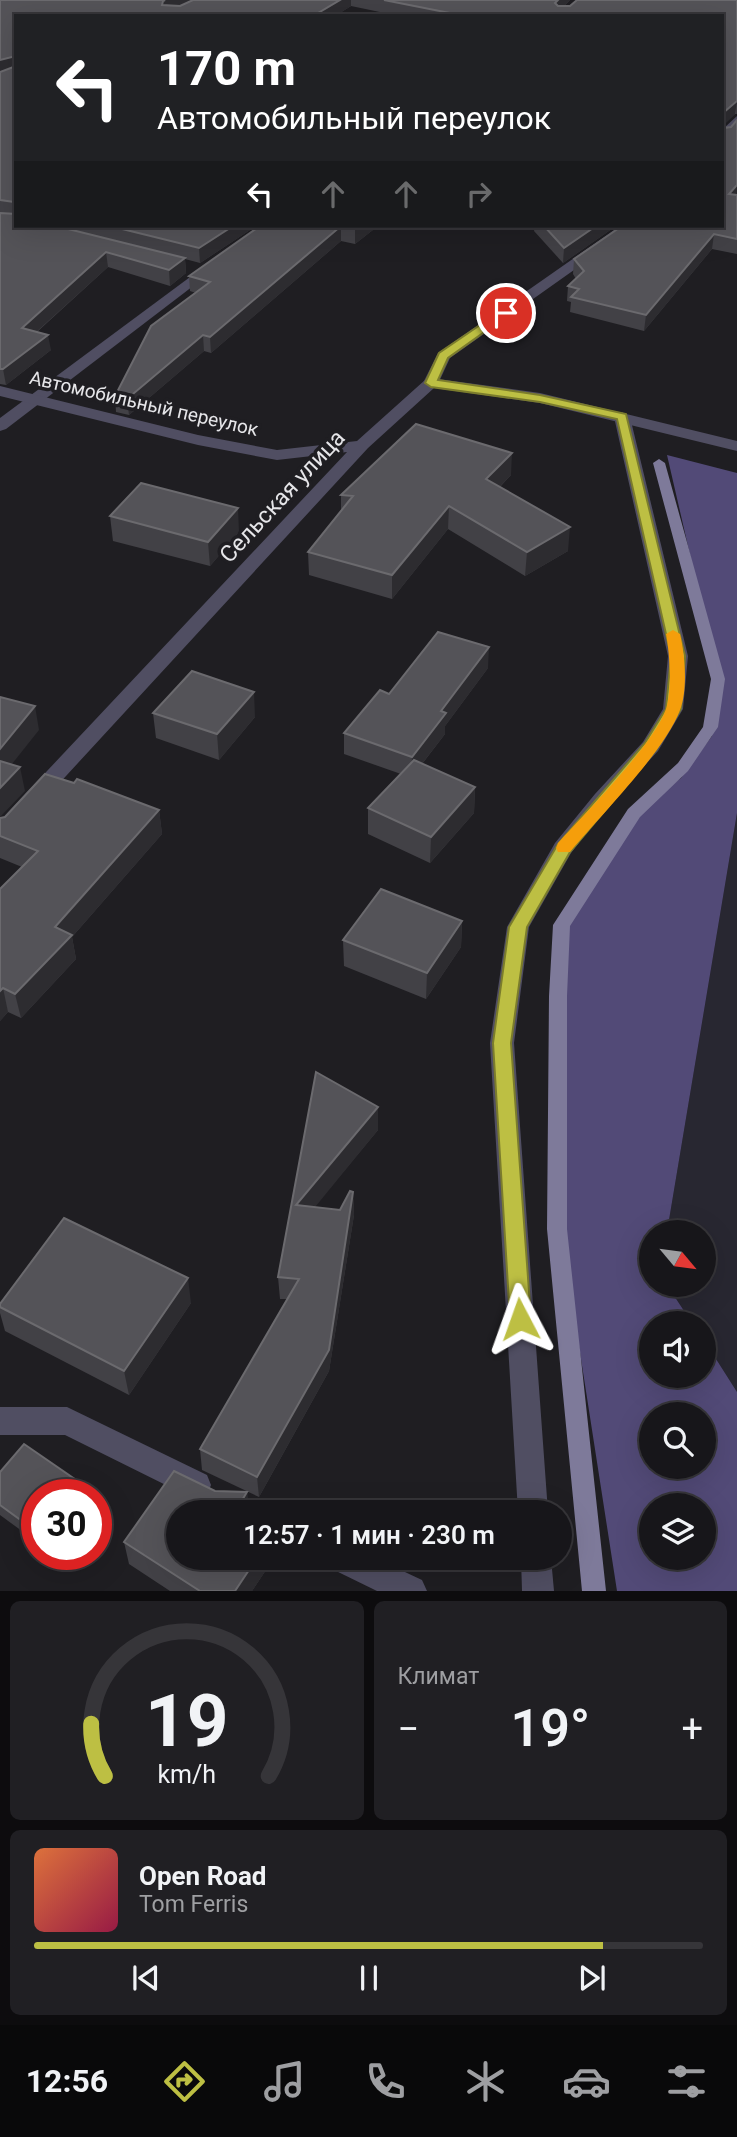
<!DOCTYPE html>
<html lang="ru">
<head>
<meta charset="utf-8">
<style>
  body { margin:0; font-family:Roboto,sans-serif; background:#201f23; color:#f1f3f6; height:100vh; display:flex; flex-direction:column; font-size:26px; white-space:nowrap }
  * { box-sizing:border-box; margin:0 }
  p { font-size:23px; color:#9e9fa2 }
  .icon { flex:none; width:38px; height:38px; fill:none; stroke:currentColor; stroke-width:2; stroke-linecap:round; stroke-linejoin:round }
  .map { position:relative; height:1591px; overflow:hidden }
  .side { display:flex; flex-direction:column; gap:10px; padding:10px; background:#0d0c0e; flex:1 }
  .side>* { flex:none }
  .guide { position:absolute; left:14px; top:14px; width:710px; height:214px; border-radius:0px; box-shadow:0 7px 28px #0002,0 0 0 2px #363539; background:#202124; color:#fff; overflow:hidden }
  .needle { width:46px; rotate:119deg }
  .buttons { position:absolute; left:639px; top:1220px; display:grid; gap:14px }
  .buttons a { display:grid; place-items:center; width:77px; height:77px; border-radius:50%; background:#17161a; box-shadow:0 7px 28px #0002,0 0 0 2px #363539; font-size:35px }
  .speed { position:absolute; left:21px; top:1479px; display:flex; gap:14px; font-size:35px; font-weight:700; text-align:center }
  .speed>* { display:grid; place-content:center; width:91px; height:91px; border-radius:50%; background:#17161a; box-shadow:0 7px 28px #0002,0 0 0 2px #363539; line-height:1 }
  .speed .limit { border:10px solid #d22; background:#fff; color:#111 }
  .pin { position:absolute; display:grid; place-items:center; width:60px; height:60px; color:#fff; margin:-30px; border:4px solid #fff; border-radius:50%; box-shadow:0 2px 7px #0007 }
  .me { position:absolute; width:77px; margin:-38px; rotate:356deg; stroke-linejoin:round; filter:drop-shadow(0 0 5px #0008) }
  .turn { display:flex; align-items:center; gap:24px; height:147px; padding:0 28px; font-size:32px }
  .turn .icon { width:91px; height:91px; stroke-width:2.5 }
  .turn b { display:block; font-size:49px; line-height:60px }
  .lanes { display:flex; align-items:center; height:66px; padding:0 28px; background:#0003; justify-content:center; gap:35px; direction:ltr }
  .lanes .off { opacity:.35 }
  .big { font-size:52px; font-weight:600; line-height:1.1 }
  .side .card { flex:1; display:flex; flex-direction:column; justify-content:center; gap:10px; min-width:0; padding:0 24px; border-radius:10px; background:#201f23 }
  .side .dial { align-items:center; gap:0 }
  .dial svg { height:182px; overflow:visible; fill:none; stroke:#363539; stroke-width:7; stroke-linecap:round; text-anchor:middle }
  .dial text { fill:#f1f3f6; stroke:none }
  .song { display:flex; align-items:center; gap:21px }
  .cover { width:84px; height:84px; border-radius:10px; background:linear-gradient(135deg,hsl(20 70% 55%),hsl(340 70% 35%)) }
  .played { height:7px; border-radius:4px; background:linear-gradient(90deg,#bdbf43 85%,#363539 85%) }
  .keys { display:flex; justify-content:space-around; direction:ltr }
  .heat { display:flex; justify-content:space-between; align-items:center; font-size:38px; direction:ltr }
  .side .tiles { flex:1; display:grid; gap:10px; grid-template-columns:1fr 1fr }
  .card:last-child { grid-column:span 2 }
  .trip { position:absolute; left:166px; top:1500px; width:406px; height:70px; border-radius:35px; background:#17161a; box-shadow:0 7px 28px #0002,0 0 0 2px #363539; font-weight:600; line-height:70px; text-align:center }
  .tabs { display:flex; height:112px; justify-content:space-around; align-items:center; background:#09090a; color:#9e9fa2 }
  .tabs .icon { width:49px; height:49px }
  .tabs .selected { color:#bdbf43 }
  .tabs b { font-size:32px; color:#f1f3f6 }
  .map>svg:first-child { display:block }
</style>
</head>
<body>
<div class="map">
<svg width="737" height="1591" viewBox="0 0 737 1591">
  <rect width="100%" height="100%" fill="#1f1e22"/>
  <path fill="#282731" d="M737,813V1392L704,1340V1323H692L667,1285L704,1284V1232H667Z"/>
  <path fill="#524a77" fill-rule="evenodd" d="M667,455L737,473V813L667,1232H651V1284L667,1285L692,1323H651V1376H704V1340L737,1392V1591H617L561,1230L565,919L623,823L681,778L712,736L718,676ZM651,1414H704V1466H651ZM651,1505H704V1558H651Z"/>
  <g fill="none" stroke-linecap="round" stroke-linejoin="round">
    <path fill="#7e7a9a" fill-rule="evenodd" d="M659,459L665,463L725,679L718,727L688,771L640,817L570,926L567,996V1229L606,1591H582L547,1229L549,996L553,925L628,809L678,763L703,727L711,679L653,463Z"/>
    <g fill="#504e62" fill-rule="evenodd">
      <path d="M737,116V128L727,139L723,140V129Z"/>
      <path d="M620,226H636L450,358L437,386H425L423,383L438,353Z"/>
      <path d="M213,260L218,261V267L6,429L0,431V418Z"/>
      <path d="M622,412L630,417L688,656L683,709L658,751L609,804L571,853L529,927L514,1043L548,1512H518L490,1043L507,927L555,843L595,794L643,742L663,709L668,656L614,417Z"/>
      <path d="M0,1407H67L207,1475L211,1485L207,1495L196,1500L65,1435H0Z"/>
      <path d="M328,1558H375L422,1580L427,1591H377L332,1569Z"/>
      <path d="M521,1558H551L554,1591H522Z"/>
    </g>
    <path fill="#504e62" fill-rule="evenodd" d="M431,378L540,393L737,441V451L540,403L434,388L368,448L8,839L0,842V821L347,452L277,460L198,445L0,396V386L198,435L277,450L357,441L425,380Z"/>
  </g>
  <g fill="#424146">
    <path d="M0,0H570L564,6L737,0V114H735L723,125V128L731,127L737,120V254L712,249L644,331L570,312L571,302L567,301L568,286L576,279L573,274L574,259L723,226V16H399L351,6L335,16H16V226H256L200,263L185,259L186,273L170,286L108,267L37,332L51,350L6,385L0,384Z"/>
    <path d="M260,226H378L355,244L341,241L211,353L204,351L129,415L116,412L115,396L196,293L190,291L189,276Z"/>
    <path d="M535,226H616L563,263L534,231Z"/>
    <path d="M511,475L500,487L568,551L525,576L448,529L392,599L309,575L308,552L341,511V495Z"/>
    <path d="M110,516L239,532L210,566L113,541Z"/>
    <path d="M488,668L445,726V734L422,764L475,787L474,813L430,863L368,834V808L401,774L344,754V733L389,694Z"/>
    <path d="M153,713L255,717L219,760L156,738Z"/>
    <path d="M159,810L162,834L72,937L76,959L21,1018L8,1012L0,1021V889L22,867L0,858V818Z"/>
    <path d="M462,921L461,947L426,999L344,966L343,940Z"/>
    <path d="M316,1072L378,1130L314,1207L340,1210L353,1192L354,1215L329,1371L259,1497L202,1470L200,1449L287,1299H280L278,1277Z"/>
    <path d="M191,1303L129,1395L5,1331L0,1313V1304Z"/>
    <path d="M0,1472L37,1494V1542L0,1515Z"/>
    <path d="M247,1492L248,1507L274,1558L252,1591H170L129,1564L124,1542Z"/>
  </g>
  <g fill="#2d2c30">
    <path d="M165,0H195L164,14L162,5L163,1Z"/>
    <path d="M340,0H351V6L335,16H313Z"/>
    <path d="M558,0H570L554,16L555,3Z"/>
    <path d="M16,56V69L0,74V60Z"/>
    <path d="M737,101L735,114L723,126V113Z"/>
    <path d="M737,185V197L729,194Z"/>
    <path d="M233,226H256L200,263L199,248Z"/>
    <path d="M341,226V241L211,353L210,337Z"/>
    <path d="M360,226H378L355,244V229Z"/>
    <path d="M596,226H616L563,263L564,248Z"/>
    <path d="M714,234L712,249L644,331L646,315Z"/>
    <path d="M106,252L108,267L24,343L22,328Z"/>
    <path d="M185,258L186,273L170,286L169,270Z"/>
    <path d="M48,335L51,350L6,385L3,369Z"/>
    <path d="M203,335L204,351L129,415L127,399Z"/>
    <path d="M512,453L511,475L485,502L486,479Z"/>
    <path d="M449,506L448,529L392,599V575Z"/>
    <path d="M238,508L239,532L210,566L208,542Z"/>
    <path d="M570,527L568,551L525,576L527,552Z"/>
    <path d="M489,647L488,668L445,726V734L411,778L412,757L441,711Z"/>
    <path d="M254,692L255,717L219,760L217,734Z"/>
    <path d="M35,706L39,730L0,779V749Z"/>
    <path d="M20,767L25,791L0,817V788Z"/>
    <path d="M475,787L474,813L430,863L431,837Z"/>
    <path d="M159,810L162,834L72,937L76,959L21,1018L15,994L55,927Z"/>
    <path d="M462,921L461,947L426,999L427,973Z"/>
    <path d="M3,988L8,1012L0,1021V991Z"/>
    <path d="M378,1107V1130L298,1228L296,1205Z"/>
    <path d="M353,1192L354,1215L329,1371L259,1497L257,1477Z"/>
    <path d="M188,1278L191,1303L129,1395L124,1371Z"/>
    <path d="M247,1492L249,1512L241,1502Z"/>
    <path d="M257,1558H274L252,1591H235Z"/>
  </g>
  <g fill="#545358" stroke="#6b6a6e" stroke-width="2">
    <path d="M0,0H165L163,1L162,5L180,6L193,0H340L313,16H16V56L0,60Z"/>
    <path d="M384,0H558L555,3L558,6H570L577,0H737V101L723,113V128L731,127L737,120V185L729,194L737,195V239L714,234L646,315L571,297L579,289L568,286L584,271L574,259L622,226H723V16H465Z"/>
    <path d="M16,66V206L14,202L0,200V72Z"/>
    <path d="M0,213L16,214V226H56L185,258L169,270L106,252L22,328L48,335L3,369H0Z"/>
    <path d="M110,226H233L199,248Z"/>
    <path d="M260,226H360L355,229L341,226L210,337L203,335L127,399L115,396L151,326L210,282L189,276Z"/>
    <path d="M544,226H596L564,248Z"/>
    <path d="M416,424L512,453L486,479L570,527L527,552L449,506L392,575L308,552L353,496L341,495Z"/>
    <path d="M141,483L238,508L208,542L110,516Z"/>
    <path d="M438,632L489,647L441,711L446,713L412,757L344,733L380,690L389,694Z"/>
    <path d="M192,671L254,692L217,734L153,713Z"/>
    <path d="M0,697L35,706L0,749Z"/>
    <path d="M414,760L475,787L431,837L368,808Z"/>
    <path d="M0,761L20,767L0,788Z"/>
    <path d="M45,774L74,783L77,779L159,810L55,927L72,935L15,994L3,988L0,991V889L38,851L0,836V818L5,817Z"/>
    <path d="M381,889L462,921L427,973L343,940Z"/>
    <path d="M316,1072L378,1107L296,1205L340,1210L350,1191L353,1192L329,1350L257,1477L200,1449L299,1279L278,1277Z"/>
    <path d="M64,1218L188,1278L124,1371L0,1307V1304Z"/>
    <path d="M24,1444L92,1491L89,1494H37V1532L0,1505V1472Z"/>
    <path d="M174,1471L215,1491L247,1492L241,1502L257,1512H178V1558H257L235,1591H200L124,1542Z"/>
  </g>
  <path fill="#bdbf43" stroke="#7b7c2c" stroke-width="2" d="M502,310L511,313L448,358L438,380L540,395L626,414L685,656L681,709L656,750L570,852L527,927L511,1043L531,1319L528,1326L520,1328L513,1326L510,1319L493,1043L509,927L558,844L645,743L666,709L671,656L617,419L540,402L431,387L425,383L439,353Z"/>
  <path fill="#f59e0b" d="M673,630L680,634C685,654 688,690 680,710C665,751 600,816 570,852H558L556,848L558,843C585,813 654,744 666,709C672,689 670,655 666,634Z"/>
  <g text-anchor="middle" stroke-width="7" stroke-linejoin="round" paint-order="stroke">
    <g font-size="19" fill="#e6e6e9" stroke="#1f1e22">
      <text transform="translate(144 403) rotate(13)" y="7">Автомобильный переулок</text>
    </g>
    <g font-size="23" fill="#e6e6e9" stroke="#1f1e22">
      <text transform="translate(282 496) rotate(-47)" y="8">Сельская улица</text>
    </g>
  </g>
</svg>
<div class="buttons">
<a><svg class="needle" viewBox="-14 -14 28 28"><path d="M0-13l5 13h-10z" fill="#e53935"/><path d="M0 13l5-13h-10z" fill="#9e9fa2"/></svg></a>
<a><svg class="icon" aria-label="sound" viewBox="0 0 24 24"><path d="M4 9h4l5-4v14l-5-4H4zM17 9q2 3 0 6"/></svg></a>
<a><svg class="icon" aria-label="search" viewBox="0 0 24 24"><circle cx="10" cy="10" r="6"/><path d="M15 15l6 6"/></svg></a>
<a><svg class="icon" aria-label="layers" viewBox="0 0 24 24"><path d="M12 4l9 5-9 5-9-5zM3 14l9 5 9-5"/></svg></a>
</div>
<div class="speed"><div class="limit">30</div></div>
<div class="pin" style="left:506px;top:313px;background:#d93025"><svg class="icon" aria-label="arrive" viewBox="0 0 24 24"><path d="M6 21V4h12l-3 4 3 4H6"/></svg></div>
<svg class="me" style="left:520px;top:1319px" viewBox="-20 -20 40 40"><path d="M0-17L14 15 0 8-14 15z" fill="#bdbf43" stroke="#fff" stroke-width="4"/></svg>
<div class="trip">12:57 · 1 мин · 230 m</div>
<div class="guide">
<div class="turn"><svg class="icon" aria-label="left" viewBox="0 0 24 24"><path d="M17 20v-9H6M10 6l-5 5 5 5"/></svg><div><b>170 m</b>Автомобильный переулок</div></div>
<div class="lanes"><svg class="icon" aria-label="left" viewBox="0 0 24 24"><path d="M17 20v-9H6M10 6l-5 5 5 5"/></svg><svg class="icon off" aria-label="ahead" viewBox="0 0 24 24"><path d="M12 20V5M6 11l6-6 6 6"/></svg><svg class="icon off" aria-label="ahead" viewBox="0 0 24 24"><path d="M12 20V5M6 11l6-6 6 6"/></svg><svg class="icon off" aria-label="right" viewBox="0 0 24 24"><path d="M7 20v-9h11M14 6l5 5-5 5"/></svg></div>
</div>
</div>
<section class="side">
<div class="tiles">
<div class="card dial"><svg viewBox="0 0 100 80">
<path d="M14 69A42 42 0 1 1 86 69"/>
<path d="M14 69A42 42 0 0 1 8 46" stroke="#bdbf43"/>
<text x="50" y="56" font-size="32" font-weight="700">19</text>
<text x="50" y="72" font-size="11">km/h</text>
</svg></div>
<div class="card"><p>Климат</p>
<div class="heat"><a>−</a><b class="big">19°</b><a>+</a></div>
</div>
<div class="card">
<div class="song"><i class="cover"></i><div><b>Open Road</b><p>Tom Ferris</p></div></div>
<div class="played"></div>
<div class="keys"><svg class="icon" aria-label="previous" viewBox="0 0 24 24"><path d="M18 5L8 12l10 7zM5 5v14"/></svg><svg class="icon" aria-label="pause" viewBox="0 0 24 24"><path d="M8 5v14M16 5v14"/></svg><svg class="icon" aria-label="next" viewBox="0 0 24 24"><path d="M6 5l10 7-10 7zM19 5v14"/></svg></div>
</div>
</div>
</section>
<nav class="tabs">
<b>12:56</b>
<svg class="icon selected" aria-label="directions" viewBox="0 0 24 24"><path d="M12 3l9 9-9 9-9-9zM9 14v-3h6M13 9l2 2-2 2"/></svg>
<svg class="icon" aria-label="music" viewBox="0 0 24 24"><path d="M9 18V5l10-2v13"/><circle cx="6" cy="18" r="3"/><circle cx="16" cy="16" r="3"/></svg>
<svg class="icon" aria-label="phone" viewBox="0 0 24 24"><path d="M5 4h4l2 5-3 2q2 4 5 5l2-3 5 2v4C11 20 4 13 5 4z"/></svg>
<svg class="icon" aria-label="climate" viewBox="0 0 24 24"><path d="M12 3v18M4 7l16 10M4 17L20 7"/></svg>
<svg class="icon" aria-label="car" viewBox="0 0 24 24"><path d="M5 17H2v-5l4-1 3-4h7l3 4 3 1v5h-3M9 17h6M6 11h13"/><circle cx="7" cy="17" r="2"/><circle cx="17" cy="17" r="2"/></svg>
<svg class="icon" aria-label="filters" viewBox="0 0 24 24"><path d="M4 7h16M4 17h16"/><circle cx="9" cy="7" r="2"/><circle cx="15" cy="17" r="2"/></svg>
</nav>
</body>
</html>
